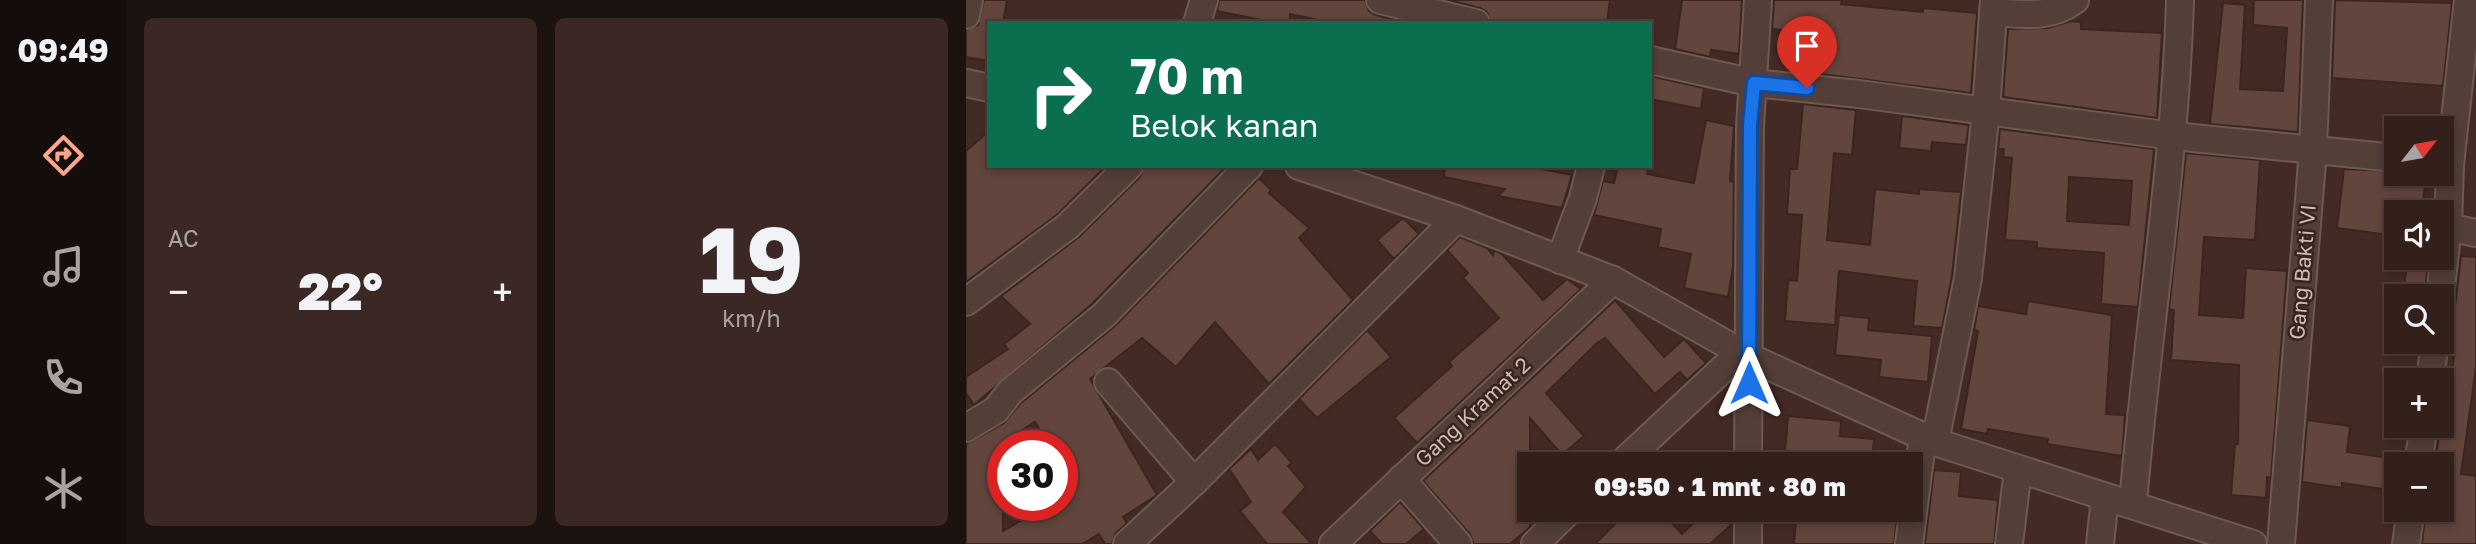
<!DOCTYPE html>
<html lang="id">
<head>
<meta charset="utf-8">
<style>
  body { margin:0; font-family:"Golos Text",sans-serif; background:#3b2824; color:#f1f3f6; height:100vh; display:flex; flex-direction:column; font-size:26px; white-space:nowrap }
  * { box-sizing:border-box; margin:0 }
  p { font-size:23px; color:#a9a3a3 }
  .icon { flex:none; width:38px; height:38px; fill:none; stroke:currentColor; stroke-width:2; stroke-linecap:round; stroke-linejoin:round }
  .map { position:relative; flex:1; overflow:hidden }
  .sheet { display:flex; flex-direction:column; gap:18px; padding:18px; background:#1c120f; width:840px }
  .sheet>* { flex:none }
  .hud { position:absolute; left:21px; top:21px; width:665px; height:147px; border-radius:0px; box-shadow:0 4px 10px #0003,0 0 0 2px #4e3e3a; background:#0b6e4f; color:#fff; overflow:hidden }
  .needle { width:46px; rotate:59deg }
  .fabs { position:absolute; left:1418px; top:116px; display:grid; gap:14px }
  .fabs a { display:grid; place-items:center; width:70px; height:70px; border-radius:0px; background:#33201b; box-shadow:0 4px 10px #0003,0 0 0 2px #4e3e3a; font-size:35px }
  .speed { position:absolute; left:21px; top:430px; display:flex; gap:14px; font-size:35px; font-weight:700; text-align:center }
  .speed>* { display:grid; place-content:center; width:91px; height:91px; border-radius:50%; background:#33201b; box-shadow:0 4px 10px #0003,0 0 0 2px #4e3e3a; line-height:1 }
  .speed .limit { border:10px solid #d22; background:#fff; color:#111 }
  .pin { position:absolute; display:grid; place-items:center; width:60px; height:60px; color:#fff; margin:-72px -30px; border-radius:50% 50% 50% 0; rotate:-45deg; box-shadow:0 0 7px #0007 }
  .pin .icon { rotate:45deg }
  .me { position:absolute; width:77px; margin:-38px; rotate:0deg; stroke-linejoin:round; filter:drop-shadow(0 0 5px #0008) }
  .turn { display:flex; align-items:center; gap:24px; height:147px; padding:0 28px; font-size:32px }
  .turn .icon { width:91px; height:91px; stroke-width:2.5 }
  .turn b { display:block; font-size:49px; line-height:60px }
  .big { font-size:52px; font-weight:800; line-height:1.1 }
  .sheet .card { flex:1; display:flex; flex-direction:column; justify-content:center; gap:10px; min-width:0; padding:0 24px; border-radius:10px; background:#3b2824 }
  .sheet .dial { align-items:center; gap:0 }
  .dial b { font-size:91px; line-height:1 }
  .heat { display:flex; justify-content:space-between; align-items:center; font-size:38px; direction:ltr }
  .sheet .tiles { flex:1; display:grid; gap:18px; grid-template-columns:repeat(2,1fr) }
  .trip { position:absolute; left:551px; top:452px; width:406px; height:70px; border-radius:0px; background:#33201b; box-shadow:0 4px 10px #0003,0 0 0 2px #4e3e3a; font-weight:800; line-height:70px; text-align:center }
  main { display:flex; flex:1; min-height:0 }
  .dock { display:flex; flex-direction:column; width:126px; justify-content:space-around; align-items:center; background:#140d0b; color:#a9a3a3 }
  .dock .icon { width:49px; height:49px }
  .dock .current { color:#ffa689 }
  .dock b { font-size:32px; color:#f1f3f6 }
  .map>svg:first-child { display:block }
</style>
</head>
<body>
<main>
<nav class="dock">
<b>09:49</b>
<svg class="icon current" aria-label="directions" viewBox="0 0 24 24"><path d="M12 3l9 9-9 9-9-9zM9 14v-3h6M13 9l2 2-2 2"/></svg>
<svg class="icon" aria-label="music" viewBox="0 0 24 24"><path d="M9 18V5l10-2v13"/><circle cx="6" cy="18" r="3"/><circle cx="16" cy="16" r="3"/></svg>
<svg class="icon" aria-label="phone" viewBox="0 0 24 24"><path d="M5 4h4l2 5-3 2q2 4 5 5l2-3 5 2v4C11 20 4 13 5 4z"/></svg>
<svg class="icon" aria-label="climate" viewBox="0 0 24 24"><path d="M12 3v18M4 7l16 10M4 17L20 7"/></svg>
</nav>
<section class="sheet">
<div class="tiles">
<div class="card"><p>AC</p>
<div class="heat"><a>−</a><b class="big">22°</b><a>+</a></div>
</div>
<div class="card dial"><b>19</b><p>km/h</p></div>
</div>
</section>
<div class="map">
<svg width="1510" height="544" viewBox="0 0 1510 544">
  <rect width="100%" height="100%" fill="#442a24"/>
  <g fill="#62453d" stroke="#3b251f" stroke-width="2" fill-rule="evenodd">
    <path d="M18,0H41L37,23H23V61L0,57V30L12,25Z"/>
    <path d="M253,0H399L403,11L410,15L441,23H366L324,14L323,23H310L251,11Z"/>
    <path d="M482,0H644L641,23H525L521,12L514,8Z"/>
    <path d="M716,0H776L773,54L745,50L744,57L709,49Z"/>
    <path d="M808,0H876L875,4L957,12V8L1011,13L1005,93L823,70L827,31L806,29Z"/>
    <path d="M1288,0H1337L1332,132L1244,124L1257,3L1279,5L1274,89L1317,91L1321,28L1287,25Z"/>
    <path d="M1369,0L1486,3L1477,86L1366,78Z"/>
    <path d="M1105,21L1115,22V29L1196,33L1191,118L1037,97L1042,29L1082,28Z"/>
    <path d="M684,76L738,88L735,109L684,99Z"/>
    <path d="M837,104L890,110L886,155L868,153L861,240L904,245L909,189L953,194V189L995,192L986,276L976,328L947,326L951,281L873,271L869,325L819,321L822,280L831,281L836,215L821,214L824,169H831Z"/>
    <path d="M936,116L1003,125L1000,145L966,142L965,151L933,148Z"/>
    <path d="M740,120L768,126L764,181L768,182L767,267L762,297L718,288L725,254L692,247L695,229L628,215L637,181L648,183L652,166H683L681,174L728,183Z"/>
    <path d="M1034,129L1188,149L1172,307L1135,304L1138,253L1071,248V242L1039,240L1046,158L1037,157L1038,149H1032ZM1103,177L1166,181L1163,225L1101,221Z"/>
    <path d="M23,131V166H140L92,214L0,282V151Z"/>
    <path d="M1220,153L1294,160L1289,240L1238,237L1233,315L1277,318L1280,268L1321,271L1305,478L1301,477L1300,498L1265,495L1269,444H1272L1273,365L1205,360L1208,310L1203,309Z"/>
    <path d="M178,166H255L258,169L127,303L8,405L0,393V377L42,349L38,344L64,324L35,296L113,237L174,177Z"/>
    <path d="M479,166H560L606,175L596,208L532,196L539,189L478,177Z"/>
    <path d="M1378,169L1460,173L1456,212H1430V236L1371,228Z"/>
    <path d="M293,178L305,190L303,193L343,228L333,238L387,300L303,384L249,322L210,367L176,338L124,379L191,495L157,517L161,523L150,533L146,544H139L133,534L116,544H0V444L38,423L55,403L149,326ZM69,422L84,446H96V506H80L37,531V442Z"/>
    <path d="M437,218L453,234L428,259L411,240Z"/>
    <path d="M494,237L521,248L527,255L528,250L536,254L577,300L601,279L615,289L451,443L428,418L486,366L483,362L533,318L497,278L502,273L481,250Z"/>
    <path d="M1495,256L1510,257V368L1495,474L1510,476V544H1456L1460,509H1475V464H1469L1473,435L1476,436L1489,350L1484,349Z"/>
    <path d="M1442,257H1463L1459,289L1438,287Z"/>
    <path d="M649,300L698,357L718,339L740,363L721,380L714,372L689,394L639,338L631,343L580,393L618,436L596,455L564,418V527L544,544H508L504,534L457,481Z"/>
    <path d="M1062,301L1146,315L1140,414L1159,415L1156,456L1081,444L1082,439L1022,429L1021,434L995,429L1012,331L1008,330L1012,306L1060,314Z"/>
    <path d="M873,315L903,318L902,330L966,336L962,382L913,377L915,360L869,355Z"/>
    <path d="M401,330L425,357L351,418L333,399Z"/>
    <path d="M822,416L875,421L874,436L908,439L906,462L819,453Z"/>
    <path d="M1341,420L1384,426L1381,452L1430,459V491L1376,483V488L1336,482Z"/>
    <path d="M309,444L326,463L322,466L340,487L317,512L346,544H301L274,511L285,502L263,469L285,449L292,460Z"/>
    <path d="M968,470L995,472L993,496L1032,500L1028,544H959Z"/>
    <path d="M434,502L458,529L440,544H416L404,531Z"/>
    <path d="M664,509H693L716,534L742,509H751L765,525L744,544H629Z"/>
    <path d="M831,509H932L928,544H828Z"/>
  </g>
  <g fill="none" stroke-linecap="round" stroke-linejoin="round">
    <defs>
      <g id="minor">
        <path d="M414,0L510,23"/>
        <path d="M1027,12C1056,14 1085,19 1109,0"/>
        <path d="M0,15L3,0"/>
        <path d="M231,23L238,0"/>
        <path d="M684,60L788,83L893,94L1207,136L1430,158"/>
        <path d="M0,83L23,88"/>
        <path d="M1475,164L1484,165L1482,227L1510,233"/>
        <path d="M1484,165L1502,0"/>
        <path d="M333,166L490,219L647,280L783,357L969,442L1287,544"/>
        <path d="M594,260L617,198L625,166"/>
        <path d="M1474,296L1482,227"/>
        <path d="M0,302L102,226L163,166"/>
        <path d="M1464,380L1469,341"/>
        <path d="M142,382L228,482"/>
        <path d="M0,428L30,410L44,392L138,315L283,166"/>
        <path d="M969,442L1002,278L1020,111L1028,0"/>
        <path d="M655,464L775,352"/>
        <path d="M782,464L784,126L792,0"/>
        <path d="M1452,464L1458,425"/>
        <path d="M435,479L492,544"/>
        <path d="M1167,503C1181,335 1209,168 1214,0"/>
        <path d="M161,544L228,482L490,219"/>
        <path d="M367,544L647,280"/>
        <path d="M569,544L605,509"/>
        <path d="M782,544V509"/>
        <path d="M943,544L957,435"/>
        <path d="M1043,544L1052,469"/>
        <path d="M1134,544L1139,497"/>
        <path d="M1315,544L1347,150L1353,0"/>
        <path d="M1440,544L1445,509"/>
      </g>
    </defs>
    <use href="#minor" stroke="#6e5953" stroke-width="30"/>
    <use href="#minor" stroke="#533e38" stroke-width="26"/>
  </g>
  <g fill="none" stroke-linecap="round" stroke-linejoin="round">
    <defs>
      <path id="route" d="M783,383L784,126L788,83L841,88"/>
    </defs>
    <use href="#route" stroke="#114b97" stroke-width="18"/>
    <use href="#route" stroke="#1a73e8" stroke-width="12"/>
  </g>
  <g text-anchor="middle" stroke-width="5" stroke-linejoin="round" paint-order="stroke">
    <g font-size="21" fill="#cdbbb5" stroke="#39231d">
      <text transform="translate(1337 272) rotate(-85)" y="7">Gang Bakti VI</text>
      <text transform="translate(507 412) rotate(-43)" y="7">Gang Kramat 2</text>
    </g>
  </g>
</svg>
<div class="fabs">
<a><svg class="needle" viewBox="-14 -14 28 28"><path d="M0-13l5 13h-10z" fill="#e53935"/><path d="M0 13l5-13h-10z" fill="#a9a3a3"/></svg></a>
<a><svg class="icon" aria-label="sound" viewBox="0 0 24 24"><path d="M4 9h4l5-4v14l-5-4H4zM17 9q2 3 0 6"/></svg></a>
<a><svg class="icon" aria-label="search" viewBox="0 0 24 24"><circle cx="10" cy="10" r="6"/><path d="M15 15l6 6"/></svg></a>
<a>+</a>
<a>−</a>
</div>
<div class="speed"><div class="limit">30</div></div>
<div class="pin" style="left:841px;top:88px;background:#d93025"><svg class="icon" aria-label="arrive" viewBox="0 0 24 24"><path d="M6 21V4h12l-3 4 3 4H6"/></svg></div>
<svg class="me" style="left:783px;top:383px" viewBox="-20 -20 40 40"><path d="M0-17L14 15 0 8-14 15z" fill="#1a73e8" stroke="#fff" stroke-width="4"/></svg>
<div class="trip">09:50 · 1 mnt · 80 m</div>
<div class="hud">
<div class="turn"><svg class="icon" aria-label="right" viewBox="0 0 24 24"><path d="M7 20v-9h11M14 6l5 5-5 5"/></svg><div><b>70 m</b>Belok kanan</div></div>
</div>
</div>
</main>
</body>
</html>
